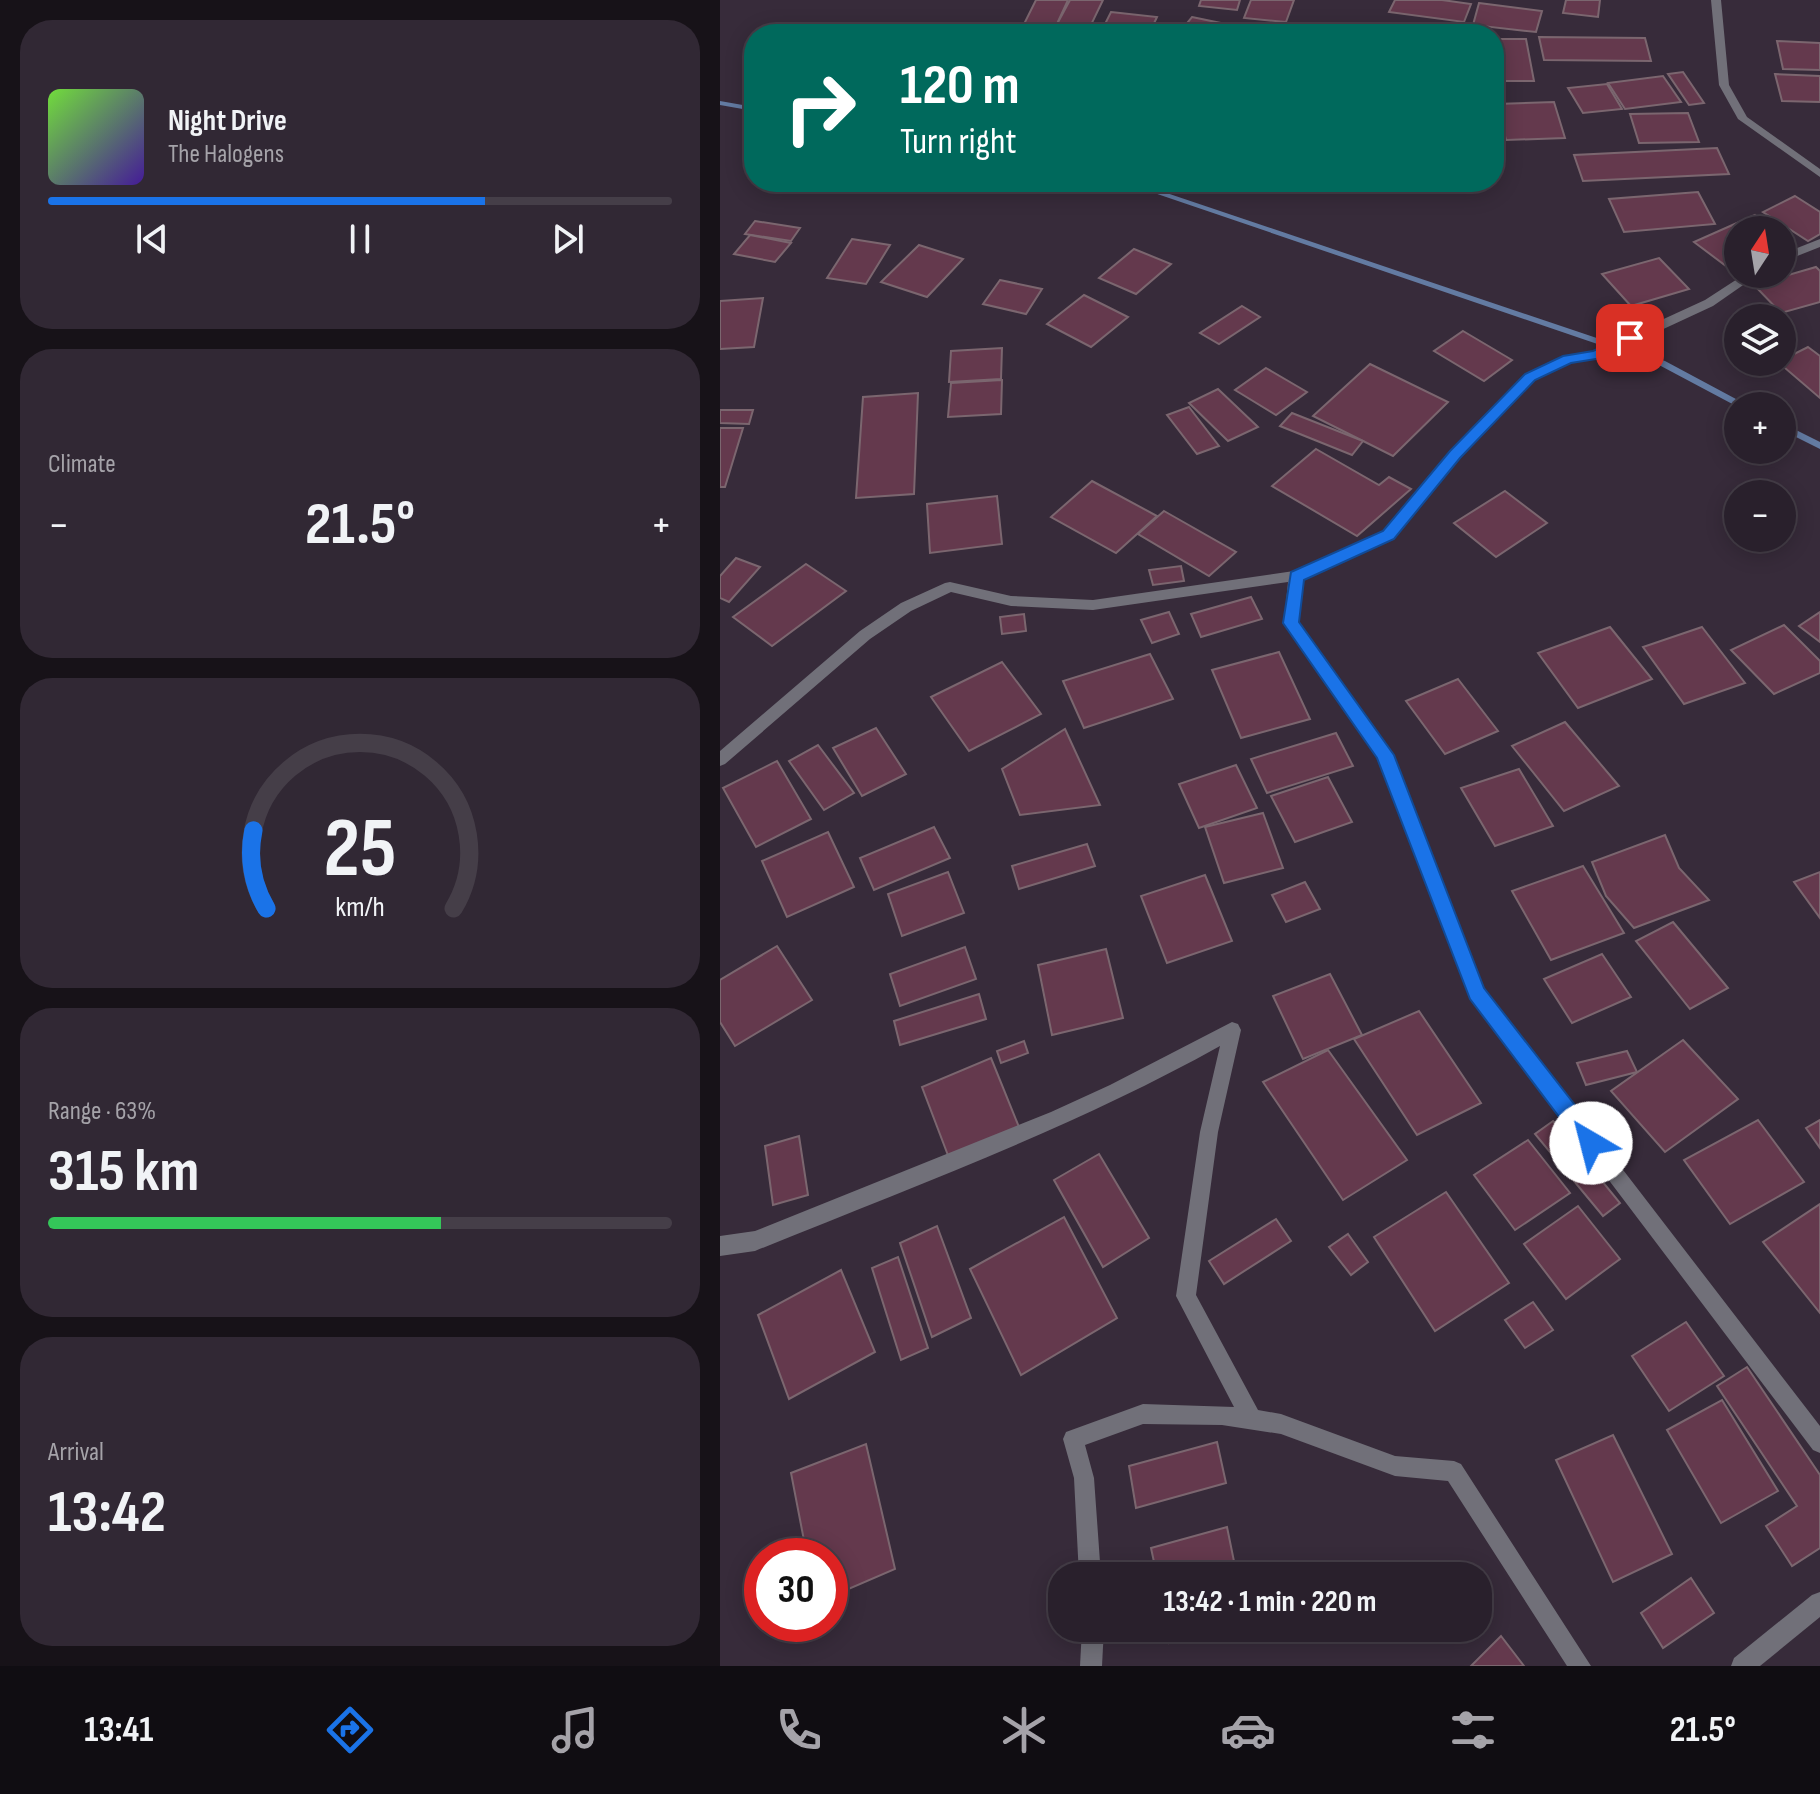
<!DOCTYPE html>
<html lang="en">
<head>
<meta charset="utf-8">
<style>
  body { margin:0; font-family:"Sofia Sans Condensed",sans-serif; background:#312834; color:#f1f3f6; height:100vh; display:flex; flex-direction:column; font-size:30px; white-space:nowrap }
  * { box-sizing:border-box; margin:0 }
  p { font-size:26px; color:#a5a3a9 }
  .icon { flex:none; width:44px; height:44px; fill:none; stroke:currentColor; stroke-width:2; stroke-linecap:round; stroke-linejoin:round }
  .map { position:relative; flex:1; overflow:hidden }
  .panel { display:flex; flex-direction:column; gap:20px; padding:20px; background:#171218; width:720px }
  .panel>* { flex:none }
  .hud { position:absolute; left:24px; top:24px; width:760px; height:168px; border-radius:32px; box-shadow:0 4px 20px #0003,0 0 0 2px #453e48; background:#00695c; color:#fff; overflow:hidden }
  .needle { width:52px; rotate:12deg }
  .buttons { position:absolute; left:1004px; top:216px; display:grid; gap:16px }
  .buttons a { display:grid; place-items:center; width:72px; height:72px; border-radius:50%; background:#29202c; box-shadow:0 4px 20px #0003,0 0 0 2px #453e48; font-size:40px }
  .speed { position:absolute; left:24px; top:1538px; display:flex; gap:16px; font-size:40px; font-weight:700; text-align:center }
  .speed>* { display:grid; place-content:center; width:104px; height:104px; border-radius:50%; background:#29202c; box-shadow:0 4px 20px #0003,0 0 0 2px #453e48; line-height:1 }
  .speed .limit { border:12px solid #d22; background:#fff; color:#111 }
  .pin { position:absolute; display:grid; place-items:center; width:68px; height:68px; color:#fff; margin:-34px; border-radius:16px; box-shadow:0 4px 12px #0006 }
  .me { position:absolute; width:88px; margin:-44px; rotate:323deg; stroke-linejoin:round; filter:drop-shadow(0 0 6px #0008) }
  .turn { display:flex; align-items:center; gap:28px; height:168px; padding:0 24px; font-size:36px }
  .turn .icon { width:104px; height:104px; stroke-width:2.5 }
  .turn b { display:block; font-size:56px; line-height:68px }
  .big { font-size:60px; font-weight:700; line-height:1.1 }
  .panel .tile { flex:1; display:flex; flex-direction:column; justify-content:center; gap:12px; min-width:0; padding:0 28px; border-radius:32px; background:#312834 }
  .panel .dial { align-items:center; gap:0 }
  .dial svg { height:208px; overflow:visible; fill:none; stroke:#453e48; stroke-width:7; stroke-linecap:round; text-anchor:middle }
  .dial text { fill:#f1f3f6; stroke:none }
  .song { display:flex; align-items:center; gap:24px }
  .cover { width:96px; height:96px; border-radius:12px; background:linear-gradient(135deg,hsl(100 70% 55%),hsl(260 70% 35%)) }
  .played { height:8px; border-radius:4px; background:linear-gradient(90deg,#1a73e8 70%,#453e48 70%) }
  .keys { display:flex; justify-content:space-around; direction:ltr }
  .heat { display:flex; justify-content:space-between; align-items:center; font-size:44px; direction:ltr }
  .charge { height:12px; border-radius:6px; background:linear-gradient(90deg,#34c759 63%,#453e48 0) }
  .trip { position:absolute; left:328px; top:1562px; width:444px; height:80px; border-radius:32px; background:#29202c; box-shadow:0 4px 20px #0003,0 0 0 2px #453e48; font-weight:700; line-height:80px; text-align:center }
  .tab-bar { display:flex; height:128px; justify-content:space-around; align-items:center; background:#100d12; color:#a5a3a9 }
  .tab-bar .icon { width:56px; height:56px }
  .tab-bar .current { color:#1a73e8 }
  .tab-bar b { font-size:36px; color:#f1f3f6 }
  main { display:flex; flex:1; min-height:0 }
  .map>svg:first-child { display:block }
</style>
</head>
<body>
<main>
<section class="panel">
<div class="tile">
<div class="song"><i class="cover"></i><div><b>Night Drive</b><p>The Halogens</p></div></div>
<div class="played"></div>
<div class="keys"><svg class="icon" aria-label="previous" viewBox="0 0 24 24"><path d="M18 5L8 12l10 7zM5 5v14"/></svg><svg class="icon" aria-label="pause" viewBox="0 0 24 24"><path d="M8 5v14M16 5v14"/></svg><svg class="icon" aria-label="next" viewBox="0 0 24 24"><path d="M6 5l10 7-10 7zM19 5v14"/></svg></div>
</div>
<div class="tile"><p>Climate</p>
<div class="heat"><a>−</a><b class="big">21.5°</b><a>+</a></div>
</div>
<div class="tile dial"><svg viewBox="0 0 100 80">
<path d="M14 69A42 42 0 1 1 86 69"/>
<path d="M14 69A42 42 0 0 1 9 39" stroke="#1a73e8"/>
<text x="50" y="56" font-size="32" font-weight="700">25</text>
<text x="50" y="72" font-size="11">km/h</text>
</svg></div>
<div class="tile"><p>Range · 63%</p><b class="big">315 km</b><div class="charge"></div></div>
<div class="tile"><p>Arrival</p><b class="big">13:42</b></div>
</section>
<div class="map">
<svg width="1100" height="1666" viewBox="0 0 1100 1666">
  <rect width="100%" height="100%" fill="#372b3a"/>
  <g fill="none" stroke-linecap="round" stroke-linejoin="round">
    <g fill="#637ba2" fill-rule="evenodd">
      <path d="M0,101L34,107V111L0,105Z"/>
      <path d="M402,182H414L945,361L1029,406L1018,407L939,365Z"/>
      <path d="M1062,423L1100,442V449L1062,430Z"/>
    </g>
  </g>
  <g fill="#64394d" stroke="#7b666f" stroke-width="2">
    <path d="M316,0H348L336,26L304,24Z"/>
    <path d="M350,0H383L369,29L336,26Z"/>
    <path d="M481,0H520L517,10L479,6Z"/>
    <path d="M531,0H574L566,22L524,18Z"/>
    <path d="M675,0H722L751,4L744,22L669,12Z"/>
    <path d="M846,0H880L878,17L843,13Z"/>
    <path d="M759,3L822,11L816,32L753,25Z"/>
    <path d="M391,12L437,17L429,34H380Z"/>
    <path d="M472,17L515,26L509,34H458Z"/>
    <path d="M819,37L925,38L931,61L824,60Z"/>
    <path d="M774,39H806L814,81H774Z"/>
    <path d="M1057,41L1100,43V70L1063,69Z"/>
    <path d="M963,72L984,103L969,105L948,74Z"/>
    <path d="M1055,74L1100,76V102L1062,101Z"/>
    <path d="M943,76L961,102L905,109L888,83Z"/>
    <path d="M887,84L902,109L863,113L848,88Z"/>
    <path d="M834,102L845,138L786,140L777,104Z"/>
    <path d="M968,113L979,142L919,143L910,114Z"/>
    <path d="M997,148L1009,174L863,181L854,155Z"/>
    <path d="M978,192L995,224L904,232L889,199Z"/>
    <path d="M1075,196L1100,212V234L1088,241L1043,212Z"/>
    <path d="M1035,215L1056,230H1018V270L1014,272L974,242Z"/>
    <path d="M35,221L80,228L71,241L25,234Z"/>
    <path d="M30,235L71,243L55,262L14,254Z"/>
    <path d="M132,239L170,245L146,284L107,278Z"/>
    <path d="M199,245L243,259L207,297L161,282Z"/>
    <path d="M414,249L451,264L416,294L379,278Z"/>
    <path d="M939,258L969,289L911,306L882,274Z"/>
    <path d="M1096,267L1100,271V302L1061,313L1034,285Z"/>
    <path d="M280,280L322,289L306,314L263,304Z"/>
    <path d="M364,295L408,317L371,347L327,324Z"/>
    <path d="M43,298L34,347L0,349V301Z"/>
    <path d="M522,306L540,317L499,344L480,333Z"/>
    <path d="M743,331L792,360L764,381L714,351Z"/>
    <path d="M1088,347L1100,356V398L1058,362Z"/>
    <path d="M282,348L281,379L229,382L231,351Z"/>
    <path d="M650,364L728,402L673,456L593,416Z"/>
    <path d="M546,368L587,392L556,415L515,390Z"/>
    <path d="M282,380L281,414L228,417L231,383Z"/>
    <path d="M498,389L538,427L508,441L469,403Z"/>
    <path d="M198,393L194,494L136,498L143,397Z"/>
    <path d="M469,407L499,446L477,454L447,415Z"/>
    <path d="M0,410H33L29,424L0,423Z"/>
    <path d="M572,413L643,441L632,455L560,426Z"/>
    <path d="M0,428H23L5,487H0Z"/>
    <path d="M596,449L659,485L669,477L691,489L637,536L552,486Z"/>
    <path d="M372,481L437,516L396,553L331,517Z"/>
    <path d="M785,491L827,523L776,557L734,523Z"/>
    <path d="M277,496L282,544L210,553L207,504Z"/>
    <path d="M444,511L516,552L489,576L418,534Z"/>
    <path d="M16,558L40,567L9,602L0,598V576Z"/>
    <path d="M86,564L126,591L52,646L13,617Z"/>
    <path d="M461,566L464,581L433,585L429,570Z"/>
    <path d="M531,597L542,619L481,637L471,614Z"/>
    <path d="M449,612L459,634L432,643L421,620Z"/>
    <path d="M1100,612V642L1079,626Z"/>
    <path d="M304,614L306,631L282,634L280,617Z"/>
    <path d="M1064,625L1100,661V673L1054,694L1011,650Z"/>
    <path d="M890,627L932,679L858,708L818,653Z"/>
    <path d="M982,627L1025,683L964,704L923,647Z"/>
    <path d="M559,652L590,719L521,738L492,670Z"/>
    <path d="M430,654L453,699L364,728L343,681Z"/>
    <path d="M282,662L321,714L249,751L211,697Z"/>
    <path d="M738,679L778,731L725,754L686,701Z"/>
    <path d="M845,722L899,786L844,811L792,746Z"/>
    <path d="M156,728L186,774L142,796L113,748Z"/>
    <path d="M345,729L380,805L300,815L282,769Z"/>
    <path d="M616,733L633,766L547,793L531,759Z"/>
    <path d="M98,745L134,793L104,810L69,761Z"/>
    <path d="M57,761L91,819L36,847L3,788Z"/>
    <path d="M516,765L537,808L479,828L459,784Z"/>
    <path d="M799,769L833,826L775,846L741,788Z"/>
    <path d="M608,777L632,822L575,842L551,796Z"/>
    <path d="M543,813L563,868L504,883L485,827Z"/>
    <path d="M214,827L230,858L154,890L140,858Z"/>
    <path d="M108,832L134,887L67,917L42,861Z"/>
    <path d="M945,835L959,868L989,900L914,928L886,896L872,862Z"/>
    <path d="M367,844L375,866L299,889L292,866Z"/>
    <path d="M863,866L904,933L831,960L792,891Z"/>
    <path d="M228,872L244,913L182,936L168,894Z"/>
    <path d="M1100,872V918L1074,882Z"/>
    <path d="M485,875L512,941L447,963L421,896Z"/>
    <path d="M585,882L600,909L566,922L552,895Z"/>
    <path d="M953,922L1008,988L970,1009L916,941Z"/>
    <path d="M57,946L92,1000L15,1046L0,1022V980Z"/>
    <path d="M245,947L256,979L180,1006L170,974Z"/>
    <path d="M386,949L403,1018L332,1035L318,965Z"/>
    <path d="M882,954L911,997L852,1023L824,979Z"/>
    <path d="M610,974L642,1035L583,1059L553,996Z"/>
    <path d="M259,994L266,1019L180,1045L174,1021Z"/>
    <path d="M699,1011L761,1103L697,1135L634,1039Z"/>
    <path d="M963,1040L1018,1099L945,1152L891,1091Z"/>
    <path d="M304,1041L308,1053L281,1063L277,1051Z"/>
    <path d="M608,1050L687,1160L623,1200L543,1082Z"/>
    <path d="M907,1051L917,1072L866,1085L857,1063Z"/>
    <path d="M271,1058L299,1127L229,1158L202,1087Z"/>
    <path d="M1038,1120L1084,1182L1010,1224L964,1160Z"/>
    <path d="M1100,1120V1148L1086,1128Z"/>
    <path d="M833,1121L900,1203L883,1216L815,1134Z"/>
    <path d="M79,1136L88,1195L53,1205L45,1146Z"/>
    <path d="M808,1140L850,1193L795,1230L754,1175Z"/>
    <path d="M379,1154L429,1238L383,1267L334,1180Z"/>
    <path d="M726,1192L789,1283L715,1331L654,1237Z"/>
    <path d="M1100,1204V1313L1043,1242Z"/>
    <path d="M858,1206L900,1259L846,1299L804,1244Z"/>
    <path d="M344,1217L397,1318L301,1375L250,1269Z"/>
    <path d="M556,1219L571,1241L504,1284L489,1261Z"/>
    <path d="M217,1226L251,1318L212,1337L180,1243Z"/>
    <path d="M628,1234L648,1262L631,1275L609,1247Z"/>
    <path d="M178,1257L208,1348L181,1360L152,1268Z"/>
    <path d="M121,1270L155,1352L69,1399L38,1315Z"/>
    <path d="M813,1302L833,1330L805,1348L785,1320Z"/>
    <path d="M966,1322L1004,1376L949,1411L912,1356Z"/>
    <path d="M1027,1367L1100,1475V1548L1072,1566L1046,1526L1077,1506L997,1386Z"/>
    <path d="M1002,1400L1058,1491L1001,1523L947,1430Z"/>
    <path d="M893,1435L952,1554L893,1582L836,1460Z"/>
    <path d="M497,1442L506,1483L416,1508L409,1466Z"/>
    <path d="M146,1444L175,1569L110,1597V1556H87L71,1473Z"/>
    <path d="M507,1527L517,1576H437L431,1548Z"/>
    <path d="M971,1578L994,1613L943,1648L921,1613Z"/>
    <path d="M447,1628H501L449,1643Z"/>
    <path d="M781,1636L804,1666H751Z"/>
  </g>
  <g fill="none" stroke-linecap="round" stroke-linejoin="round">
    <g fill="#717079" fill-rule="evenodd">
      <path d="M991,0H1001L1009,85L1027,117L1100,169V177L1018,119L999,85Z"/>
      <path d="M1100,239V247L1062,262V254Z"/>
      <path d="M1025,274H1039L993,306L881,358L851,363L814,380L740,458L674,539L583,579L578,622L673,755L764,989L1100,1426V1453L1093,1450L751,998L658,758L564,623L568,582L373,610L291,606L231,592L191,611L150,639L5,764L0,766V751L140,631L181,603L225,583L230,582L291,596L373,600L574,571L664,531L730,452L806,374L844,356L874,351L985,300Z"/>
      <path d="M512,1022L518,1024L521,1030L498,1132L476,1295L538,1410L561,1414L675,1456L734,1461L741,1464L871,1666H847L728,1481L675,1476L561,1434L502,1425L423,1424L365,1445L374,1478L381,1576H359L354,1478L343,1439L346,1432L423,1404L514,1407L456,1296L480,1132L500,1046C351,1129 192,1187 35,1251L0,1256V1236L35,1231L331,1112L390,1085Z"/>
      <path d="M1100,1592V1617L1040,1666H1011L1014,1658L1092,1595Z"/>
      <path d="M362,1628H384L382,1666H360Z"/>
    </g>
  </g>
  <path fill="#1a73e8" stroke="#114b97" stroke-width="2" d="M910,334L917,338L915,341L882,358L851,363L815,380L740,458L674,539L584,580L579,622L674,755L764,988L879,1136L882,1143L879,1150L871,1153L864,1150L750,999L657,758L563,623L571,572L663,531L730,451L805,374L843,356L873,351Z"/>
</svg>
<div class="buttons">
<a><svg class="needle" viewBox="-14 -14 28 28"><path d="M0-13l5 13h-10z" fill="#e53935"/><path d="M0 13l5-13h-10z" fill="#a5a3a9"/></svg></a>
<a><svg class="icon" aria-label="layers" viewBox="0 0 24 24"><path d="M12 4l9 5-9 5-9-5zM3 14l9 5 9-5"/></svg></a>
<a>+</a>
<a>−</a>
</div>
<div class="speed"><div class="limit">30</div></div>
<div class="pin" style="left:910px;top:338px;background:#d93025"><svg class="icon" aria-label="arrive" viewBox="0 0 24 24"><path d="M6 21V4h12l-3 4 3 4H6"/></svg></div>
<svg class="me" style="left:871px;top:1143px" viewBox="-20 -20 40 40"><circle r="19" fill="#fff"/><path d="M0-13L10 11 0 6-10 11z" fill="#1a73e8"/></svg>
<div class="trip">13:42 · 1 min · 220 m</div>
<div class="hud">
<div class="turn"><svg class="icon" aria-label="right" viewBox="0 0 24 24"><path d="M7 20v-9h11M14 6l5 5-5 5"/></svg><div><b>120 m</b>Turn right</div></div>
</div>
</div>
</main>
<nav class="tab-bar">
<b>13:41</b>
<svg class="icon current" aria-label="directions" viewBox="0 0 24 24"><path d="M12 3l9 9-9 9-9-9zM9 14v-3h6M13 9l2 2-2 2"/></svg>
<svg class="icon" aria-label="music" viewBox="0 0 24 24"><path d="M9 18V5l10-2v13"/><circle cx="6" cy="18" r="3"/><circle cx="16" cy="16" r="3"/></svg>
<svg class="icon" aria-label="phone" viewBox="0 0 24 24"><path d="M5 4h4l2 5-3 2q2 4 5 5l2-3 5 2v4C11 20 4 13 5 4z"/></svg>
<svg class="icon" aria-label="climate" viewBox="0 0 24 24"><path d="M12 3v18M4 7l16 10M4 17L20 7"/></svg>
<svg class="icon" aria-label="car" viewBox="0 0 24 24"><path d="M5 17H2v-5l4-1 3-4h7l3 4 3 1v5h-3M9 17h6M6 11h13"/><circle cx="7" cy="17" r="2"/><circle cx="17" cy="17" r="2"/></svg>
<svg class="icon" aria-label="filters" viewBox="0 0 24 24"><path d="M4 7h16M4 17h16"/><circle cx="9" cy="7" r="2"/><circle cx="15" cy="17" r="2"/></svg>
<b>21.5°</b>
</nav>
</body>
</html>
